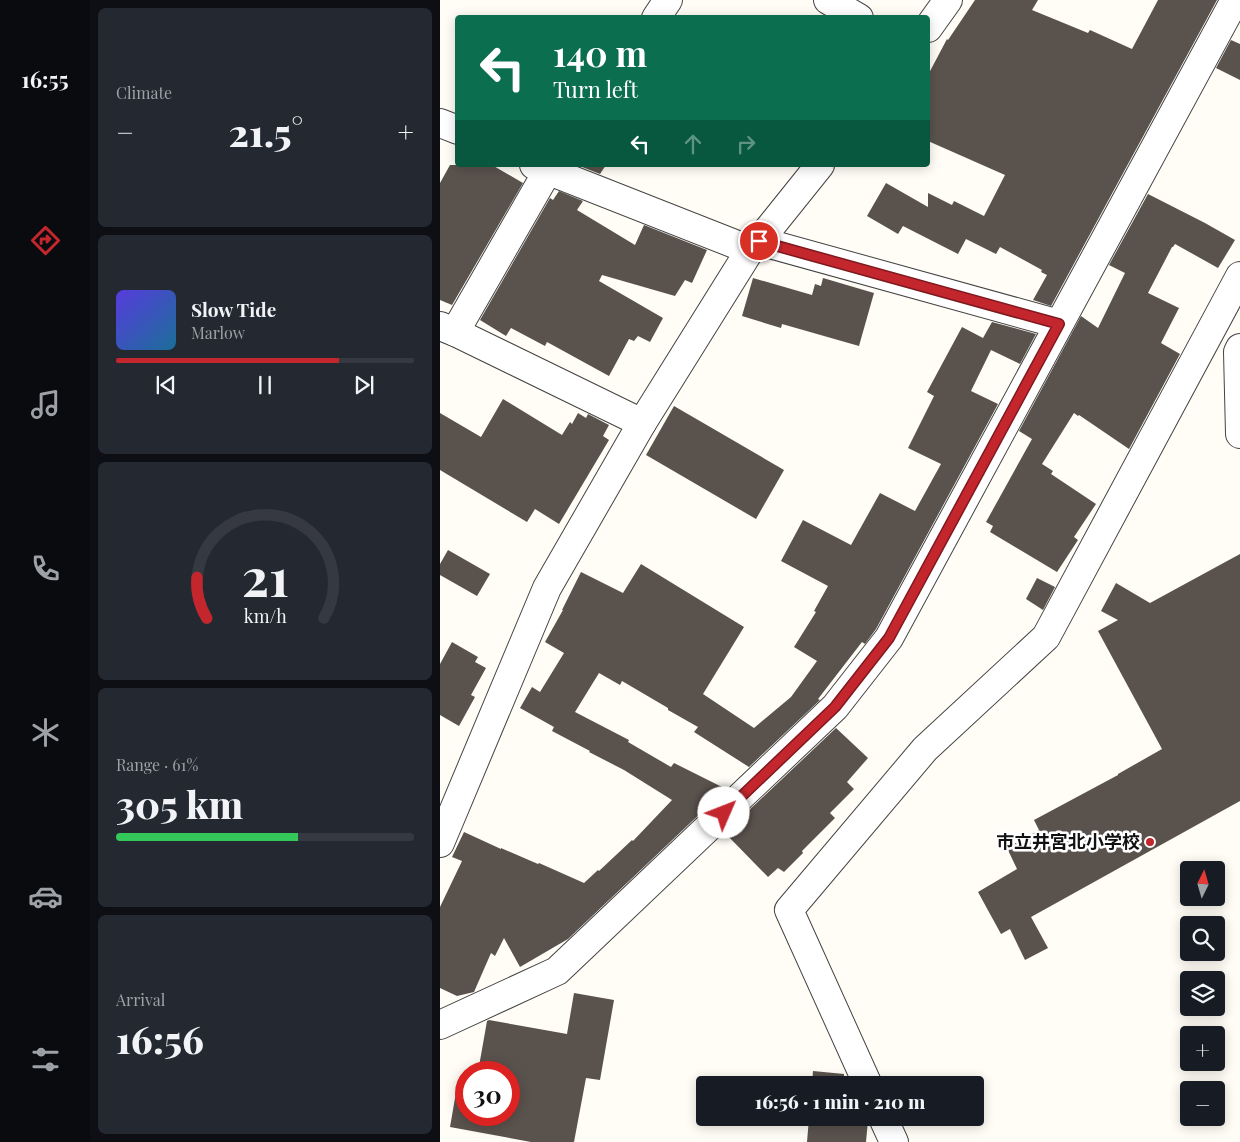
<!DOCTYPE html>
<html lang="en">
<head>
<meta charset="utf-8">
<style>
  body { margin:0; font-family:"Playfair Display","Noto Sans JP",serif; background:#242831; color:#f1f3f6; height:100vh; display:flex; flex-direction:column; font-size:19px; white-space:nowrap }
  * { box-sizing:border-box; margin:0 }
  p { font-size:16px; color:#9ea1a6 }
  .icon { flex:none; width:28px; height:28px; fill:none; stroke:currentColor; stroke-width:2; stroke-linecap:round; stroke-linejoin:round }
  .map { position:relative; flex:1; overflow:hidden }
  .details { display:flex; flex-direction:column; gap:8px; padding:8px; background:#0d0f14; width:350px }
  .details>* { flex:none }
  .guide { position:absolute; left:15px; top:15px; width:475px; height:152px; border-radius:5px; box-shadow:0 2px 12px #0003; background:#0b6e4f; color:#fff; overflow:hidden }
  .needle { width:32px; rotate:5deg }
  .tools { position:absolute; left:740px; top:861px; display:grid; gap:10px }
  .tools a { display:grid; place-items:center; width:45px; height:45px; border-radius:5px; background:#171b24; box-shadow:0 2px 12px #0003; font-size:25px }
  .speed { position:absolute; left:15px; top:1061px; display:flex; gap:10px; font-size:25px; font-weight:700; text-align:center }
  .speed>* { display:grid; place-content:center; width:65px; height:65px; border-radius:50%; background:#171b24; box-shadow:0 2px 12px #0003; line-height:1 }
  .speed .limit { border:8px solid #d22; background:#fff; color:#111 }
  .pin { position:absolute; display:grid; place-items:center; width:42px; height:42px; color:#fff; margin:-21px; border:2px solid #fff; border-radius:50%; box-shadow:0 1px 5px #0007 }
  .me { position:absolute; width:55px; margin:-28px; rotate:46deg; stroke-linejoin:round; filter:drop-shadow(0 0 4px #0008) }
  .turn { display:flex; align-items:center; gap:18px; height:105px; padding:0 15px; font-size:22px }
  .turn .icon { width:65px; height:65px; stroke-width:2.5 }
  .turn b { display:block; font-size:35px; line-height:42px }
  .lanes { display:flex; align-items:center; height:48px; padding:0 15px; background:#0003; justify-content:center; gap:25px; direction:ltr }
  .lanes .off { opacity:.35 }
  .big { font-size:38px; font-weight:800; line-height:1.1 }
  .details .tile { flex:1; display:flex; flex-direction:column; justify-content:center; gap:8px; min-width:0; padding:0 18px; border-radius:8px; background:#242831 }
  .details .dial { align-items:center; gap:0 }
  .dial svg { height:130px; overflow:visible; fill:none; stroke:#363941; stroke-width:7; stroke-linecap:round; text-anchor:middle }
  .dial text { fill:#f1f3f6; stroke:none }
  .song { display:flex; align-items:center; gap:15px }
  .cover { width:60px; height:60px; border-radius:8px; background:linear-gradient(135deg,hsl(250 70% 55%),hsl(200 70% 35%)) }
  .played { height:5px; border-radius:2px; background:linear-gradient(90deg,#c4262e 75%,#363941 75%) }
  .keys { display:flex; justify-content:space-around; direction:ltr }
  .heat { display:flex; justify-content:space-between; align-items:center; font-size:28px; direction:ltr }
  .charge { height:8px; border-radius:4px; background:linear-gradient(90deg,#34c759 61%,#363941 0) }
  .trip { position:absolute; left:256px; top:1076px; width:288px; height:50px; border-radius:5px; background:#171b24; box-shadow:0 2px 12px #0003; font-weight:800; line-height:50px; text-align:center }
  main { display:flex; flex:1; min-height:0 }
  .tabs { display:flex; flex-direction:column; width:90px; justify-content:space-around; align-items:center; background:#090b0e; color:#9ea1a6 }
  .tabs .icon { width:35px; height:35px }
  .tabs .on { color:#c4262e }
  .tabs b { font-size:22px; color:#f1f3f6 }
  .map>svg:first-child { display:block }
</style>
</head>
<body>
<main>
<nav class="tabs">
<b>16:55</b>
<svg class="icon on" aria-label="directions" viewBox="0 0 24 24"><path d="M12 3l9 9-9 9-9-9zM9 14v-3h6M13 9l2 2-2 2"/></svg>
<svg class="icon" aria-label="music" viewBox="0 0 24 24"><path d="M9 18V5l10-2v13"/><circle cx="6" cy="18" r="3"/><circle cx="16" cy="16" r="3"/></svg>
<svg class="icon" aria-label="phone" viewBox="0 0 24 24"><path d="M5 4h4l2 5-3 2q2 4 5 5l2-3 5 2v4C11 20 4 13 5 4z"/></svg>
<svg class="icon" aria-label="climate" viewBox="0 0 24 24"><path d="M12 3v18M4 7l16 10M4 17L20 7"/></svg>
<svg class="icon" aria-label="car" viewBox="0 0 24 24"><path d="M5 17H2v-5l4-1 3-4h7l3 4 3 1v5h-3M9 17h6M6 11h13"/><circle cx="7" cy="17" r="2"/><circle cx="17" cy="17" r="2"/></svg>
<svg class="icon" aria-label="filters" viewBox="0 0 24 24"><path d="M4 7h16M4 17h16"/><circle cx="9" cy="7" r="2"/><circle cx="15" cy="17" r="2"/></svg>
</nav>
<section class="details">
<div class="tile"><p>Climate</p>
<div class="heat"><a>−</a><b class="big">21.5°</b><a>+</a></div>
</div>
<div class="tile">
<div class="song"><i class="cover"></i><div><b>Slow Tide</b><p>Marlow</p></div></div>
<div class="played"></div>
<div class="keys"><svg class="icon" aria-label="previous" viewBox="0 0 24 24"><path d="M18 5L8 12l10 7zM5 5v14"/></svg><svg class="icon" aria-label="pause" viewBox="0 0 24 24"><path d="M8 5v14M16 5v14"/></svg><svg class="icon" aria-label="next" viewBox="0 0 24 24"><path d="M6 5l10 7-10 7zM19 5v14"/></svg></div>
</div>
<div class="tile dial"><svg viewBox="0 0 100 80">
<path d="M14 69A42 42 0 1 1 86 69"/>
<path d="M14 69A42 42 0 0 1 8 44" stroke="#c4262e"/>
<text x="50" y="56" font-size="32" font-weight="700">21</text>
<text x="50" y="72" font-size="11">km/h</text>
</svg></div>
<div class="tile"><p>Range · 61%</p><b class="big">305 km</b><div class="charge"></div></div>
<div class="tile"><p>Arrival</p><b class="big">16:56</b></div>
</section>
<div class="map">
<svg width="800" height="1142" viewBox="0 0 800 1142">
  <rect width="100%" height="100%" fill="#fffdf5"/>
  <g fill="#5a524d">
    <path d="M535,0H598L592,10L648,33L650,30L692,49L718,0H777L611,306L593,300L607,275L601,272L602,270L560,247L556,254L526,239L518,254L463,226L458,234L427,216L446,183L488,207V193L512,205L514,201L544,216L565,175L488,141V75L507,39L508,40Z"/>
    <path d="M791,40L800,44V80L776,68Z"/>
    <path d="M10,165H52L83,183L12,305L0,300V183Z"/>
    <path d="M137,165H166L160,174Z"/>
    <path d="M119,191L143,201L137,210L195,245L204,225L267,250L252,283L245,280L235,296L162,275L159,281L223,318L210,342L198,336L194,341L189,339L169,376L107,342L105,346L71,328L66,336L40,320L110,198L113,200Z"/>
    <path d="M708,194L765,223L795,240L778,268L735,244L733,247H732L708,293L739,308L721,343L740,354L689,449L639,415L638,416L634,413L602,464L613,471L611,474L656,504L634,537L638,540L617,572L550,532L553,526L546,522L592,439L579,431L641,316L658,328L685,273L669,265Z"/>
    <path d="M313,278L372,295L375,284L381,286L383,278L434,293L419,346L342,324L341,328L302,316Z"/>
    <path d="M552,322L596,334L580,364L551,350L531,391L558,404L436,629L425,644L422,642L378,699L380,700L309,767L254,732L258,727L228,710V708L182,681L180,685L159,673L135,712L189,740L188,742L231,767L234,763L286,789L128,939L80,967L64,938L55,956L51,953L34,992L17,996L0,988V907L22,861L12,857L24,832L61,849V848L98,864L99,863L144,883L158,870L159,871L192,840L193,841L232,800L184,770L149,752L150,751L112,731L114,727L80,708L92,687L100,692L124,653L105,642L123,610H122L141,572L183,593L201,564L304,627L263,694L314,728L351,697L377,661L354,647L376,612L374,611L388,586L341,561L363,520L411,545L440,493L475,511L501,464L468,448L494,396L487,392L522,327L543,338Z"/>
    <path d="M63,399L122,435L130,422L132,424L138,413L146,418L148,414L169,425L163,436L169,440L119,524L95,509L87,522L0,470V413L41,437Z"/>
    <path d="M234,406L344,470L316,519L206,455Z"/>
    <path d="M8,550L50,574L37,596L0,575V564Z"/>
    <path d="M800,554V801L591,917L608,948L585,960L570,929L561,934L538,892L577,869L567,848L599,830L594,820L678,775V774L722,749L658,631L678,620L661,611L676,583L710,603Z"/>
    <path d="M597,578L615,587L603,610L586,599Z"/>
    <path d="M12,642L38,657L35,662L46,668L31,695L35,697L19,726L0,715V664Z"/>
    <path d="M396,728L428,758L407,782L414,789L390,813L395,818L362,851L363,853L344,872L338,868L328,877L285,833Z"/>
    <path d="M134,993L174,1000L160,1080L146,1078L134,1142H91L10,1127L18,1081L26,1083V1115H69V1072H38L47,1021L49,1020L127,1034Z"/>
    <path d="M373,1071L404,1074V1077L408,1078L410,1085H372Z"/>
    <path d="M369,1118H407L428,1120L426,1142H367Z"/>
  </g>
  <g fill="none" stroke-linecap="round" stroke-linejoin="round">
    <defs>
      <g id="minor">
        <path d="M388,0L419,18"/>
        <path d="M216,18L228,0"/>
        <path d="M488,28L508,0"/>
        <path d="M0,123L18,130"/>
        <path d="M94,165L310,250"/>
        <path d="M319,241L619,324"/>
        <path d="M0,326L15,332L202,423"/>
        <path d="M15,332L111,165"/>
        <path d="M800,348L798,352L800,434"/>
        <path d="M0,843L107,588L202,423L310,250L319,241L380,165"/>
        <path d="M0,1025L117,971L395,707L449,638L795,0"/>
        <path d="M428,1085L349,910L485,749L606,637L800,276"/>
        <path d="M443,1118L454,1142"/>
      </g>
    </defs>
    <use href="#minor" stroke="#444" stroke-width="30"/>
    <use href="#minor" stroke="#fff" stroke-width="28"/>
  </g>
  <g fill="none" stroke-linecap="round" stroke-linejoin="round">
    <defs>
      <path id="route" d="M284,813L395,707L449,638L619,324L319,241"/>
    </defs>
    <use href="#route" stroke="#7f191e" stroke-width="12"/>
    <use href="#route" stroke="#c4262e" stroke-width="9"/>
  </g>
  <circle fill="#c4262e" stroke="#fff" stroke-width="2" cx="710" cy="842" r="5"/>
  <g text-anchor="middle" stroke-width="5" stroke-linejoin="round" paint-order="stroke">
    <g font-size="18" font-weight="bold" fill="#111" stroke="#fff" text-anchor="end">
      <text x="700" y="848">市立井宮北小学校</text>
    </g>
  </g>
</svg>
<div class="tools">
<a><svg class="needle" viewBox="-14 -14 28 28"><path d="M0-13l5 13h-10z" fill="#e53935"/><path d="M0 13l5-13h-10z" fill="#9ea1a6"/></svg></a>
<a><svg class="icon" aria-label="search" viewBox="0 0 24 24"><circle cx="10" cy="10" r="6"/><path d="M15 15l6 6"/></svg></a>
<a><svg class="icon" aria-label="layers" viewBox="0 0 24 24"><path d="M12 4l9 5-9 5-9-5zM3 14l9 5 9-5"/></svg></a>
<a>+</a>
<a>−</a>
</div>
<div class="speed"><div class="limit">30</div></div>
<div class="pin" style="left:319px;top:241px;background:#d93025"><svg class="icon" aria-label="arrive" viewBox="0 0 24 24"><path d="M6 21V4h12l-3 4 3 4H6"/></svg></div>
<svg class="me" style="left:284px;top:813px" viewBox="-20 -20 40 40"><circle r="19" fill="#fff"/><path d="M0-13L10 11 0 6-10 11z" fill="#c4262e"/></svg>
<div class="trip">16:56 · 1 min · 210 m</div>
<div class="guide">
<div class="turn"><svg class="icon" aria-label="left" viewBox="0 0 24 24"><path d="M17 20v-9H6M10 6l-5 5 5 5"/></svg><div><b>140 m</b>Turn left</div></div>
<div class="lanes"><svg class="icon" aria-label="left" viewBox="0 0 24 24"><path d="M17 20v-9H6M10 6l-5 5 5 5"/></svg><svg class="icon off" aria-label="ahead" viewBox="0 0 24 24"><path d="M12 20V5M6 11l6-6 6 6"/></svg><svg class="icon off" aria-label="right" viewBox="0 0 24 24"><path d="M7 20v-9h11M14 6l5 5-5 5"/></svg></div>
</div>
</div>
</main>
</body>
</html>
